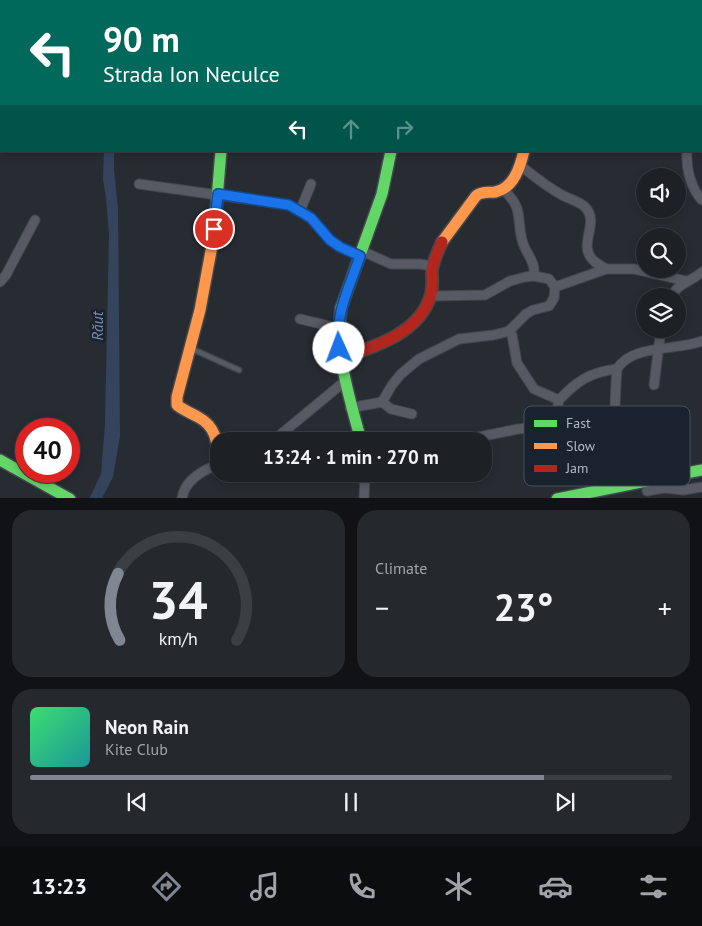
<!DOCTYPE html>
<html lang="en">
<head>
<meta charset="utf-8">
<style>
  body { margin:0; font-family:"PT Sans",sans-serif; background:#25292e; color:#f1f3f6; height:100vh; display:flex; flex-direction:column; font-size:19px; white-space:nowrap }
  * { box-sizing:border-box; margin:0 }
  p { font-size:16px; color:#a0a3a7 }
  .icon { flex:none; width:28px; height:28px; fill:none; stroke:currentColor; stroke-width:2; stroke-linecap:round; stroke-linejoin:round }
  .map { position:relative; height:498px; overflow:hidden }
  .drawer { display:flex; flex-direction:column; gap:12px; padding:12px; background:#101215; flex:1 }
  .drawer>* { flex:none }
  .banner { position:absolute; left:0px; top:0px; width:702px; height:152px; box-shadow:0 2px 8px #0003,0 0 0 1px #3b3e43; background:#00695c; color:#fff; overflow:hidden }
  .controls { position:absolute; left:636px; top:168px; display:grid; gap:10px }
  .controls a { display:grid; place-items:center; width:50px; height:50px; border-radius:50%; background:#1d2126; box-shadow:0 2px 8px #0003,0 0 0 1px #3b3e43; font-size:25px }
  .speed { position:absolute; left:15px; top:418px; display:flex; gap:10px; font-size:25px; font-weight:700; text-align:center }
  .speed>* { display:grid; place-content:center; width:65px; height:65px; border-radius:50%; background:#1d2126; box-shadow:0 2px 8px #0003,0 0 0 1px #3b3e43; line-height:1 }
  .speed .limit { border:8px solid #d22; background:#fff; color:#111 }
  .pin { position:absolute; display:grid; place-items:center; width:42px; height:42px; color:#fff; margin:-21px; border:2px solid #fff; border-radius:50%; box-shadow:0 1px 5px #0007 }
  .me { position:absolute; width:55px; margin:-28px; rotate:358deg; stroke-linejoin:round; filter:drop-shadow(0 0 4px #0008) }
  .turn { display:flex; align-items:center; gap:18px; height:105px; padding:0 20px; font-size:22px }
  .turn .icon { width:65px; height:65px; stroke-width:2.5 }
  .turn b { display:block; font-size:35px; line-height:42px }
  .lanes { display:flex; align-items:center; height:48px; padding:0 20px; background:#0003; justify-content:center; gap:25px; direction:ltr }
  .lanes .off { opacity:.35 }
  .big { font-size:38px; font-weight:700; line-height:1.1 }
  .drawer .widget { flex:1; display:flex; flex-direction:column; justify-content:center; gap:8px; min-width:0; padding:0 18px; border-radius:20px; background:#25292e }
  .drawer .dial { align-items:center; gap:0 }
  .dial svg { height:130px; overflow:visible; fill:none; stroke:#3b3e43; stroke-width:7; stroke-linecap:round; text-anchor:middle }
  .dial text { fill:#f1f3f6; stroke:none }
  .song { display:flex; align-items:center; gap:15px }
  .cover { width:60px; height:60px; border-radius:8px; background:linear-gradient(135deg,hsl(140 70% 55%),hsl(180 70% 35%)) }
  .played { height:5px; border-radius:2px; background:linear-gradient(90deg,#808793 80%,#3b3e43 80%) }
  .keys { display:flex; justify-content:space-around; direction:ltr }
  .heat { display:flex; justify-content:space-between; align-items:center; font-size:28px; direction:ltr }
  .drawer .tiles { flex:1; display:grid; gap:12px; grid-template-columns:1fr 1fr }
  .widget:last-child { grid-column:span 2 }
  .trip { position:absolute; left:210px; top:432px; width:282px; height:50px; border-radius:20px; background:#1d2126; box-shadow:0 2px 8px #0003,0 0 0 1px #3b3e43; font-weight:700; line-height:50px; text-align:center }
  .tab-bar { display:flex; height:80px; justify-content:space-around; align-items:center; background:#0c0d0f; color:#a0a3a7 }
  .tab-bar .icon { width:35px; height:35px }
  .tab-bar .active { color:#808793 }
  .tab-bar b { font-size:22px; color:#f1f3f6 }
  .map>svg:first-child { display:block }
</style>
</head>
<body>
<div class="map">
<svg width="702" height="499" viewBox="0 0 702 499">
  <rect width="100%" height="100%" fill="#272c33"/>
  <path fill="#34445c" d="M104,151H114V170L118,209L120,436L113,477L102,498L89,499L101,474L105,424L109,235L106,197L103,180Z"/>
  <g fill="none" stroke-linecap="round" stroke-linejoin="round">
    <defs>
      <g id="lane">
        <path d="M187,1L188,0"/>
        <path d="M190,348L239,370"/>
        <path d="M553,424L573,441H586L614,446"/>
      </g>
      <g id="street">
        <path d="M307,0V1"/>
        <path d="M478,0L479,1"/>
        <path d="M448,1V0"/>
        <path d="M558,1V0"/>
        <path d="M678,1L679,0"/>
        <path d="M701,49H702"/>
        <path d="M701,135H702"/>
        <path d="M701,142H702"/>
        <path d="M687,151C686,168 690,187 702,200"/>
        <path d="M521,166C534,176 547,187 562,195C569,199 579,201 585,207C601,223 576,245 594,261C597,264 602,266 606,269"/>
        <path d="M139,184L289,205L311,218L330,240L340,247L360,255"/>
        <path d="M504,190C524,210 516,216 522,240C525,253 536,261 534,276"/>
        <path d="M300,211L311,184"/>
        <path d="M362,251L391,264H419L433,266"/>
        <path d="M0,282L6,275L35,220"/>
        <path d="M431,296L485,295L510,281L525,277L534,276L549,279L555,287L606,269H634L686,281"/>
        <path d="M672,296C678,283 692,281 702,272"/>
        <path d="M300,319L338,328"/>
        <path d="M654,385L661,329"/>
        <path d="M559,400C577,381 590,372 617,369"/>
        <path d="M382,402L392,385L401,374L419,359L459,339L494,335L509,331L526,314L533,310L549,306L554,298L555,287"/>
        <path d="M350,408L382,402L391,409L412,414"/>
        <path d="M268,441L280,435L344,382"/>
        <path d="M459,441L518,429L549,426L555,421L559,400L534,389L517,363L512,335L509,331"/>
        <path d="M619,486C613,447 614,409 617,369C632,344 677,351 702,341"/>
        <path d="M647,491L664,488L684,490L702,487"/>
        <path d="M182,499C184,480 203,470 219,464"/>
        <path d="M364,499L365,474"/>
      </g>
      <g id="fast">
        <path d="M214,235L221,151"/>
        <path d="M361,441C349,395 335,356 341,308L382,194L391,151"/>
        <path d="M0,460L70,499"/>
        <path d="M557,499L702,470"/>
      </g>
      <g id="slow">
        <path d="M214,235L200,310L177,397V405C183,410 191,413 198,417C217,427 217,443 219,462"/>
        <path d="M442,242L476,196C482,191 488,193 495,192C514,188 520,167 524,151"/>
      </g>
      <path id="jam" d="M341,358C374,347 421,333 431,294C433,287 432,279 432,271C433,261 438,251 442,242"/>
    </defs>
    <use href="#lane" stroke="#43474d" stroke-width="7"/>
    <use href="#street" stroke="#43474d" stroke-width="11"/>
    <use href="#fast" stroke="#43474d" stroke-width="14"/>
    <use href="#slow" stroke="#43474d" stroke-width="14"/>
    <use href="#jam" stroke="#43474d" stroke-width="14"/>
    <use href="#lane" stroke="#575a62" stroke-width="4.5"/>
    <use href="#street" stroke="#575a62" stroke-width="9"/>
    <use href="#fast" stroke="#63d668" stroke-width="11"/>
    <use href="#slow" stroke="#ff974d" stroke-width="11"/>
    <use href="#jam" stroke="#b3261e" stroke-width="11"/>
  </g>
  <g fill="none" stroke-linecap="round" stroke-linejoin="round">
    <defs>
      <path id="route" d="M214,229L218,194L289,205L311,218L330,240L340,247L360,256C350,286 334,315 339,348"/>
    </defs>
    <use href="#route" stroke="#114b97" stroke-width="12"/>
    <use href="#route" stroke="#1a73e8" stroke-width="9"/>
  </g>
  <g text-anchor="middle" stroke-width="5" stroke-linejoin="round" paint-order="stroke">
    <g font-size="16" font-style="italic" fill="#788eae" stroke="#1a222e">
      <text transform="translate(97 326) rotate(-90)" y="6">Răut</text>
    </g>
  </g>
  <rect x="524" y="406" width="166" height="80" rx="8" fill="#1a222e" stroke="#474f5c" stroke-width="1"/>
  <rect x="534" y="420" width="23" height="7" fill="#63d668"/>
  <rect x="534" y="443" width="23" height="6" fill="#ff974d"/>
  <rect x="534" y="465" width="23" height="7" fill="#b3261e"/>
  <g font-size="14" fill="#b0b8c6">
    <text x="566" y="428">Fast</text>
    <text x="566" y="451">Slow</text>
    <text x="566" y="473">Jam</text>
  </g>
</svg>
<div class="controls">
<a><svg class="icon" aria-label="sound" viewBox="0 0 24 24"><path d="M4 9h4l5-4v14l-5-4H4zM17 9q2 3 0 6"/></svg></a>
<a><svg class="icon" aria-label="search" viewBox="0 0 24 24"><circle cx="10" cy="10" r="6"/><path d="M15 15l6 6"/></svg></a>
<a><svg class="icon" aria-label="layers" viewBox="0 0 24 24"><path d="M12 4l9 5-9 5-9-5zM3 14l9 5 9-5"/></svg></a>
</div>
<div class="speed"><div class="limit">40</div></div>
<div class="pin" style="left:214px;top:229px;background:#d93025"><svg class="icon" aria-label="arrive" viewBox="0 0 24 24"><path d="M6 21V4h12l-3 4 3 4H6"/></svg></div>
<svg class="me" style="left:339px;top:348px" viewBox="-20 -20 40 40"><circle r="19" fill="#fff"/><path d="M0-13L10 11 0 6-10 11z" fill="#1a73e8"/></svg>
<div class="trip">13:24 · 1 min · 270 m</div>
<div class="banner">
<div class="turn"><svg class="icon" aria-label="left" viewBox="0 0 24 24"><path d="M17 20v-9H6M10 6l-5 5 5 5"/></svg><div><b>90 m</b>Strada Ion Neculce</div></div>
<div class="lanes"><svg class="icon" aria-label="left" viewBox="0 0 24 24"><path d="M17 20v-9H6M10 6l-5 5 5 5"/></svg><svg class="icon off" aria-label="ahead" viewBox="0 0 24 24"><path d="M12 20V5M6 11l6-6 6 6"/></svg><svg class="icon off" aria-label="right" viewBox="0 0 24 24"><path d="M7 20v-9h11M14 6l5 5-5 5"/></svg></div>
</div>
</div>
<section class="drawer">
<div class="tiles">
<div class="widget dial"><svg viewBox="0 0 100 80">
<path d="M14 69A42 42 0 1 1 86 69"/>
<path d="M14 69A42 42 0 0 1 13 28" stroke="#808793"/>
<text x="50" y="56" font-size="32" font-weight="700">34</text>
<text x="50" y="72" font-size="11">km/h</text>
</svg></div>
<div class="widget"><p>Climate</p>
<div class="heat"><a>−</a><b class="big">23°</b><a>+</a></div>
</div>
<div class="widget">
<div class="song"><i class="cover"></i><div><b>Neon Rain</b><p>Kite Club</p></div></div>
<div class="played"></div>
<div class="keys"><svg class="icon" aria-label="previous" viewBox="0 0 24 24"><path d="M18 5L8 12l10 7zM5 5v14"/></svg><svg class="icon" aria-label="pause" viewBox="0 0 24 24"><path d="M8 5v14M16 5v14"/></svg><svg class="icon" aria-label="next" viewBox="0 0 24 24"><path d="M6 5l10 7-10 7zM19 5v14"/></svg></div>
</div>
</div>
</section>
<nav class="tab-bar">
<b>13:23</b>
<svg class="icon active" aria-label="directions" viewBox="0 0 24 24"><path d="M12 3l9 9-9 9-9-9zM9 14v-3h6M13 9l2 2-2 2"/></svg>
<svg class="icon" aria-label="music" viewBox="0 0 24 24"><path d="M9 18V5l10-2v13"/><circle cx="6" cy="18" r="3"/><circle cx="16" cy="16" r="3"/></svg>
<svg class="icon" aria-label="phone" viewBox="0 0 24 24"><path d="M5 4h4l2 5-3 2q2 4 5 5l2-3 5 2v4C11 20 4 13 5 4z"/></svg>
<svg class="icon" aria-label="climate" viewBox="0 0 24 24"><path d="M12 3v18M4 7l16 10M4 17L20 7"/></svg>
<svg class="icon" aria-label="car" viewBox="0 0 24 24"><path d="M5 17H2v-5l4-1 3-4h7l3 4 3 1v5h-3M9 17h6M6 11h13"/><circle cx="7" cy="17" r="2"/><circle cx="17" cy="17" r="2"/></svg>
<svg class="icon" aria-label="filters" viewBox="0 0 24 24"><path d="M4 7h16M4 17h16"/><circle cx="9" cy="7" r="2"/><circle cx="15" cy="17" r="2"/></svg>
</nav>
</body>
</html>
